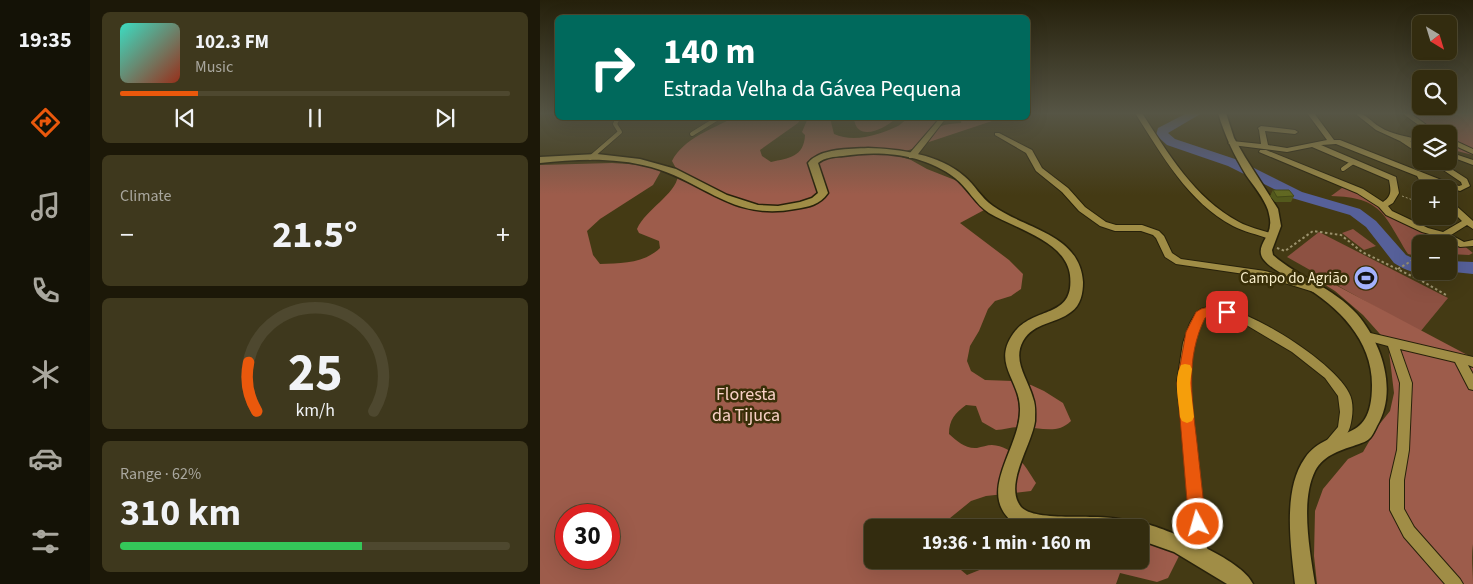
<!DOCTYPE html>
<html lang="en">
<head>
<meta charset="utf-8">
<style>
  body { margin:0; font-family:"Source Sans 3",sans-serif; background:#3e381d; color:#f1f3f6; height:100vh; display:flex; flex-direction:column; font-size:19px; white-space:nowrap }
  * { box-sizing:border-box; margin:0 }
  p { font-size:16px; color:#a9a79e }
  .icon { flex:none; width:28px; height:28px; fill:none; stroke:currentColor; stroke-width:2; stroke-linecap:round; stroke-linejoin:round }
  .map { position:relative; flex:1; overflow:hidden }
  .sheet { display:flex; flex-direction:column; gap:12px; padding:12px; background:#1c1808; width:450px }
  .sheet>* { flex:none }
  .banner { position:absolute; left:15px; top:15px; width:475px; height:105px; border-radius:8px; box-shadow:0 5px 20px #0002,0 0 0 1px #4e482f; background:#00695c; color:#fff; overflow:hidden }
  .needle { width:32px; rotate:142deg }
  .controls { position:absolute; left:872px; top:15px; display:grid; gap:10px }
  .controls a { display:grid; place-items:center; width:45px; height:45px; border-radius:8px; background:#332c0f; box-shadow:0 5px 20px #0002,0 0 0 1px #4e482f; font-size:25px }
  .speed { position:absolute; left:15px; top:504px; display:flex; gap:10px; font-size:25px; font-weight:700; text-align:center }
  .speed>* { display:grid; place-content:center; width:65px; height:65px; border-radius:50%; background:#332c0f; box-shadow:0 5px 20px #0002,0 0 0 1px #4e482f; line-height:1 }
  .speed .limit { border:8px solid #d22; background:#fff; color:#111 }
  .pin { position:absolute; display:grid; place-items:center; width:42px; height:42px; color:#fff; margin:-21px; border-radius:10px; box-shadow:0 2px 8px #0006 }
  .me { position:absolute; width:55px; margin:-28px; rotate:354deg; stroke-linejoin:round; filter:drop-shadow(0 0 4px #0008) }
  .turn { display:flex; align-items:center; gap:18px; height:105px; padding:0 25px; font-size:22px }
  .turn .icon { width:65px; height:65px; stroke-width:2.5 }
  .turn b { display:block; font-size:35px; line-height:42px }
  .big { font-size:38px; font-weight:700; line-height:1.1 }
  .sheet .card { flex:1; display:flex; flex-direction:column; justify-content:center; gap:8px; min-width:0; padding:0 18px; border-radius:8px; background:#3e381d }
  .sheet .dial { align-items:center; gap:0 }
  .dial svg { height:130px; overflow:visible; fill:none; stroke:#4e482f; stroke-width:7; stroke-linecap:round; text-anchor:middle }
  .dial text { fill:#f1f3f6; stroke:none }
  .song { display:flex; align-items:center; gap:15px }
  .cover { width:60px; height:60px; border-radius:8px; background:linear-gradient(135deg,hsl(170 70% 55%),hsl(10 70% 35%)) }
  .played { height:5px; border-radius:2px; background:linear-gradient(90deg,#ea580c 20%,#4e482f 20%) }
  .keys { display:flex; justify-content:space-around; direction:ltr }
  .heat { display:flex; justify-content:space-between; align-items:center; font-size:28px; direction:ltr }
  .charge { height:8px; border-radius:4px; background:linear-gradient(90deg,#34c759 62%,#4e482f 0) }
  .trip { position:absolute; left:324px; top:519px; width:285px; height:50px; border-radius:8px; background:#332c0f; box-shadow:0 5px 20px #0002,0 0 0 1px #4e482f; font-weight:700; line-height:50px; text-align:center }
  main { display:flex; flex:1; min-height:0 }
  .dock { display:flex; flex-direction:column; width:90px; justify-content:space-around; align-items:center; background:#141206; color:#a9a79e }
  .dock .icon { width:35px; height:35px }
  .dock .on { color:#ea580c }
  .dock b { font-size:22px; color:#f1f3f6 }
  .map>svg:first-child { display:block }
</style>
</head>
<body>
<main>
<nav class="dock">
<b>19:35</b>
<svg class="icon on" aria-label="directions" viewBox="0 0 24 24"><path d="M12 3l9 9-9 9-9-9zM9 14v-3h6M13 9l2 2-2 2"/></svg>
<svg class="icon" aria-label="music" viewBox="0 0 24 24"><path d="M9 18V5l10-2v13"/><circle cx="6" cy="18" r="3"/><circle cx="16" cy="16" r="3"/></svg>
<svg class="icon" aria-label="phone" viewBox="0 0 24 24"><path d="M5 4h4l2 5-3 2q2 4 5 5l2-3 5 2v4C11 20 4 13 5 4z"/></svg>
<svg class="icon" aria-label="climate" viewBox="0 0 24 24"><path d="M12 3v18M4 7l16 10M4 17L20 7"/></svg>
<svg class="icon" aria-label="car" viewBox="0 0 24 24"><path d="M5 17H2v-5l4-1 3-4h7l3 4 3 1v5h-3M9 17h6M6 11h13"/><circle cx="7" cy="17" r="2"/><circle cx="17" cy="17" r="2"/></svg>
<svg class="icon" aria-label="filters" viewBox="0 0 24 24"><path d="M4 7h16M4 17h16"/><circle cx="9" cy="7" r="2"/><circle cx="15" cy="17" r="2"/></svg>
</nav>
<section class="sheet">
<div class="card">
<div class="song"><i class="cover"></i><div><b>102.3 FM</b><p>Music</p></div></div>
<div class="played"></div>
<div class="keys"><svg class="icon" aria-label="previous" viewBox="0 0 24 24"><path d="M18 5L8 12l10 7zM5 5v14"/></svg><svg class="icon" aria-label="pause" viewBox="0 0 24 24"><path d="M8 5v14M16 5v14"/></svg><svg class="icon" aria-label="next" viewBox="0 0 24 24"><path d="M6 5l10 7-10 7zM19 5v14"/></svg></div>
</div>
<div class="card"><p>Climate</p>
<div class="heat"><a>−</a><b class="big">21.5°</b><a>+</a></div>
</div>
<div class="card dial"><svg viewBox="0 0 100 80">
<path d="M14 69A42 42 0 1 1 86 69"/>
<path d="M14 69A42 42 0 0 1 9 39" stroke="#ea580c"/>
<text x="50" y="56" font-size="32" font-weight="700">25</text>
<text x="50" y="72" font-size="11">km/h</text>
</svg></div>
<div class="card"><p>Range · 62%</p><b class="big">310 km</b><div class="charge"></div></div>
</section>
<div class="map">
<svg width="933" height="584" viewBox="0 0 933 584">
  <rect width="100%" height="100%" fill="#443a14"/>
  <g fill="#8d5142">
    <path d="M806,185L843,208L923,245L933,253L929,255L909,254V244H881V257L868,254C844,215 842,197 791,196Z"/>
    <path d="M813,229L836,246L824,250L802,233Z"/>
    <path d="M779,232L908,298L880,332L747,257Z"/>
  </g>
  <g fill="#9d5c4b" fill-rule="evenodd">
    <path d="M866,113H933V155L909,149V134H881L878,132L875,119Z"/>
    <path d="M193,118H261L258,123L220,150L222,156L231,162C249,158 264,157 265,135L262,132L268,118H290L294,134C314,143 339,135 358,126C362,124 366,118 371,118C379,116 390,118 398,118L378,147L360,153L358,156L371,160L387,169L425,184L446,209L420,223L469,260L483,274L481,289L471,296L455,301L448,309L439,331L430,346L427,361L431,371L445,380L473,381L491,385L504,391L523,403L531,421C516,436 498,426 479,427C471,427 464,430 456,430L442,422L436,406L426,405C415,413 409,420 409,434C417,441 425,449 437,448C442,447 447,445 452,445C474,446 486,467 496,483L491,491L446,496L431,501L399,527L332,528V560H409L427,575L442,569L451,560H600V533L640,554L628,578L617,582L580,573L576,584H0V165L72,163L104,165L121,171L113,185L60,219L47,231L53,255L60,264C82,263 103,264 120,248L119,241L99,233L97,229C106,209 135,195 138,176C138,170 134,165 132,161C144,138 172,129 193,118ZM26,515H69V558H26Z"/>
    <path d="M314,118H356C345,129 316,143 314,118Z"/>
    <path d="M422,118H461L386,143C392,125 405,124 421,123Z"/>
    <path d="M773,273L933,358V544C931,558 933,570 933,584H777L774,556L775,511L783,489L808,459L823,452L838,426L850,411L854,393L848,343L823,315L795,291L779,281Z"/>
  </g>
  <g fill="none" stroke-linecap="round" stroke-linejoin="round">
    <g fill="#566099" fill-rule="evenodd">
      <path d="M647,113H662L628,133L635,139L698,160L762,192L820,209L836,221L866,255L881,262V271L887,272C876,275 863,269 854,263L826,227L810,215L752,198L688,166L627,145L616,135L618,128Z"/>
      <path d="M909,261L933,262V274L904,271H909Z"/>
    </g>
    <defs>
      <g id="lane">
        <path d="M152,134L178,118"/>
        <path d="M50,158L80,132L75,124L78,118"/>
        <path d="M803,169L813,162"/>
      </g>
      <g id="street">
        <path d="M595,113H602C628,153 654,198 699,222C710,228 723,230 735,235L736,237L735,239H729C717,234 704,232 693,226C648,202 622,155 595,113Z"/>
        <path d="M767,113H774L794,140H800L909,183L919,186L922,185L921,182L890,161H899L927,179L930,186L920,191L887,180L892,189H884L877,176L796,144L781,145L856,177L859,193L853,203L848,206L852,211L888,228L903,232L922,221L909,208V202H912L933,221V229L927,225L911,235L924,242L933,240V246L920,247L900,237L882,232L846,215L839,207L817,193L719,152L720,150H726L823,189L843,202C852,196 851,190 849,180L772,147L747,152L692,145L688,143L692,141L721,144L719,130L718,128L721,126L755,130L758,132L755,134L725,131L728,145L747,148L787,140Z"/>
        <path d="M816,113C826,113 831,122 840,127C852,135 867,136 881,140V144L870,141L881,150V155L860,141L836,130L817,115Z"/>
        <path d="M862,113H870L899,134H891Z"/>
        <path d="M400,118H406L375,158H369V154Z"/>
        <path d="M455,133H459L492,150L502,168L528,188L545,207L566,222L576,225H602L619,231L624,236L632,253L641,259L725,271L778,285L779,288L774,292L725,277L636,264L625,257L616,238L613,235L601,231H575L560,226L539,211L522,192L496,171L486,153L455,135Z"/>
        <path d="M909,138L933,149V154L909,143Z"/>
        <path d="M909,152L933,160V165L909,156Z"/>
        <path d="M672,306C706,306 794,362 809,393C814,402 813,416 810,427C807,437 798,448 788,452L783,450L782,446L798,427L800,412L798,396L785,378L752,352L698,320L680,314L668,315L663,319L654,343L649,382L668,556L666,561L661,563L656,561L654,556L637,382L643,343L650,323L656,313L661,309Z"/>
        <path d="M826,332L933,357V367L928,365L933,374V390L929,389L915,362L860,349L872,383L869,450L864,480V509L874,527L920,579L923,584H905L864,537L850,510V480L857,450L860,383L848,346L822,339L821,336L822,333Z"/>
      </g>
      <g id="secondary">
        <path d="M678,113H686L694,138L705,157L738,209L741,226L732,250L733,255C759,278 793,287 817,314C842,343 858,391 837,426C835,430 832,437 829,439C827,441 822,443 819,444C802,450 784,454 775,471C760,501 770,552 775,584H755C751,547 742,490 765,458C790,422 832,450 832,385C832,340 798,306 762,285C750,277 733,271 724,260C714,248 730,237 730,225C731,221 729,214 728,210C724,198 713,185 706,175C694,155 685,136 678,113Z"/>
        <path d="M328,148C360,149 399,154 424,176C435,185 441,198 453,206C485,229 540,234 543,282C543,293 541,305 531,312C516,324 494,322 483,341C472,361 488,379 493,398C496,406 495,413 495,421C492,445 463,485 481,507C497,524 565,511 591,522L593,526L600,522C627,529 702,559 713,584H687L634,552L600,540V528H482C429,499 481,450 480,409C480,380 452,364 473,334C493,305 535,320 530,275C526,241 474,228 449,213C435,204 428,188 415,178C384,154 340,150 303,156C294,157 285,157 278,163L288,193C280,205 268,207 255,209C192,221 165,182 111,167C75,157 36,159 0,163V157L57,154L100,159L136,169L187,195L218,205L238,206L260,202L272,198L278,193L268,163C280,148 310,149 328,148Z"/>
      </g>
    </defs>
    <use href="#lane" stroke="#27210a" stroke-width="5.5"/>
    <use href="#street" stroke="#27210a" stroke-width="2"/>
    <use href="#secondary" stroke="#27210a" stroke-width="3"/>
    <path stroke="#9c926d" stroke-width="1" stroke-dasharray="2 2" stroke-linecap="butt" d="M862,196L881,203"/>
    <g stroke="#9c926d" stroke-width="2" stroke-dasharray="2.5 2.5" stroke-linecap="butt">
      <path d="M737,248L745,251L773,231L801,235L822,252L882,281L908,296"/>
      <path d="M909,253L915,250"/>
      <path d="M858,269L881,255"/>
    </g>
    <use href="#lane" stroke="#a08d46" stroke-width="4"/>
    <use href="#street" fill="#a08d46" fill-rule="evenodd"/>
    <use href="#secondary" fill="#a08d46" fill-rule="evenodd"/>
  </g>
  <path fill="#53591c" d="M733,190L754,196L751,202H735L730,196Z"/>
  <path fill="#616821" stroke="#444917" d="M733,190H749L754,196L737,197Z"/>
  <linearGradient id="sky" x2="0" y2="1"><stop stop-color="#25200b"/><stop offset="0.58" stop-color="#565545"/><stop offset="1" stop-color="#565545" stop-opacity="0"/></linearGradient>
  <rect width="933" height="195" fill="url(#sky)"/>
  <path fill="#ea580c" stroke="#983908" d="M676,305L691,308L693,312L687,316L676,314L665,318C645,358 652,400 657,443C660,470 663,497 666,524L663,530L658,532L652,530L649,524L637,383L646,332L656,312L661,309Z"/>
  <path fill="#f59e0b" d="M645,364L650,365L652,369L650,383L654,417L652,421L647,423L642,421L640,417C639,401 633,380 641,365Z"/>
  <defs>
    <symbol id="stadium-disc" viewBox="-11 -11 22 22"><circle r="9.5" fill="#a3b2fd" stroke="#392f08"/><path d="M0-5a6.5 5 0 1 0 0 10a6.5 5 0 1 0 0-10ZM-3.5-1.8h7v3.6h-7Z" fill="#111"/></symbol>
  </defs>
  <g fill-rule="evenodd">
    <use href="#stadium-disc" x="812" y="264" width="28" height="28"/>
  </g>
  <g text-anchor="middle" stroke-width="5" stroke-linejoin="round" paint-order="stroke">
    <g font-size="15" fill="#f8eecb" stroke="#392f08" text-anchor="end">
      <text x="808" y="283">Campo do Agrião</text>
    </g>
    <g font-size="18" fill="#f9d1c6" stroke="#392f08">
      <text x="206" y="400">Floresta<tspan x="206" dy="21">da Tijuca</tspan></text>
    </g>
  </g>
</svg>
<div class="controls">
<a><svg class="needle" viewBox="-14 -14 28 28"><path d="M0-13l5 13h-10z" fill="#e53935"/><path d="M0 13l5-13h-10z" fill="#a9a79e"/></svg></a>
<a><svg class="icon" aria-label="search" viewBox="0 0 24 24"><circle cx="10" cy="10" r="6"/><path d="M15 15l6 6"/></svg></a>
<a><svg class="icon" aria-label="layers" viewBox="0 0 24 24"><path d="M12 4l9 5-9 5-9-5zM3 14l9 5 9-5"/></svg></a>
<a>+</a>
<a>−</a>
</div>
<div class="speed"><div class="limit">30</div></div>
<div class="pin" style="left:687px;top:312px;background:#d93025"><svg class="icon" aria-label="arrive" viewBox="0 0 24 24"><path d="M6 21V4h12l-3 4 3 4H6"/></svg></div>
<svg class="me" style="left:658px;top:524px" viewBox="-20 -20 40 40"><circle r="17" fill="#ea580c" stroke="#fff" stroke-width="3"/><path d="M0-11L8 9 0 5-8 9z" fill="#fff"/></svg>
<div class="trip">19:36 · 1 min · 160 m</div>
<div class="banner">
<div class="turn"><svg class="icon" aria-label="right" viewBox="0 0 24 24"><path d="M7 20v-9h11M14 6l5 5-5 5"/></svg><div><b>140 m</b>Estrada Velha da Gávea Pequena</div></div>
</div>
</div>
</main>
</body>
</html>
